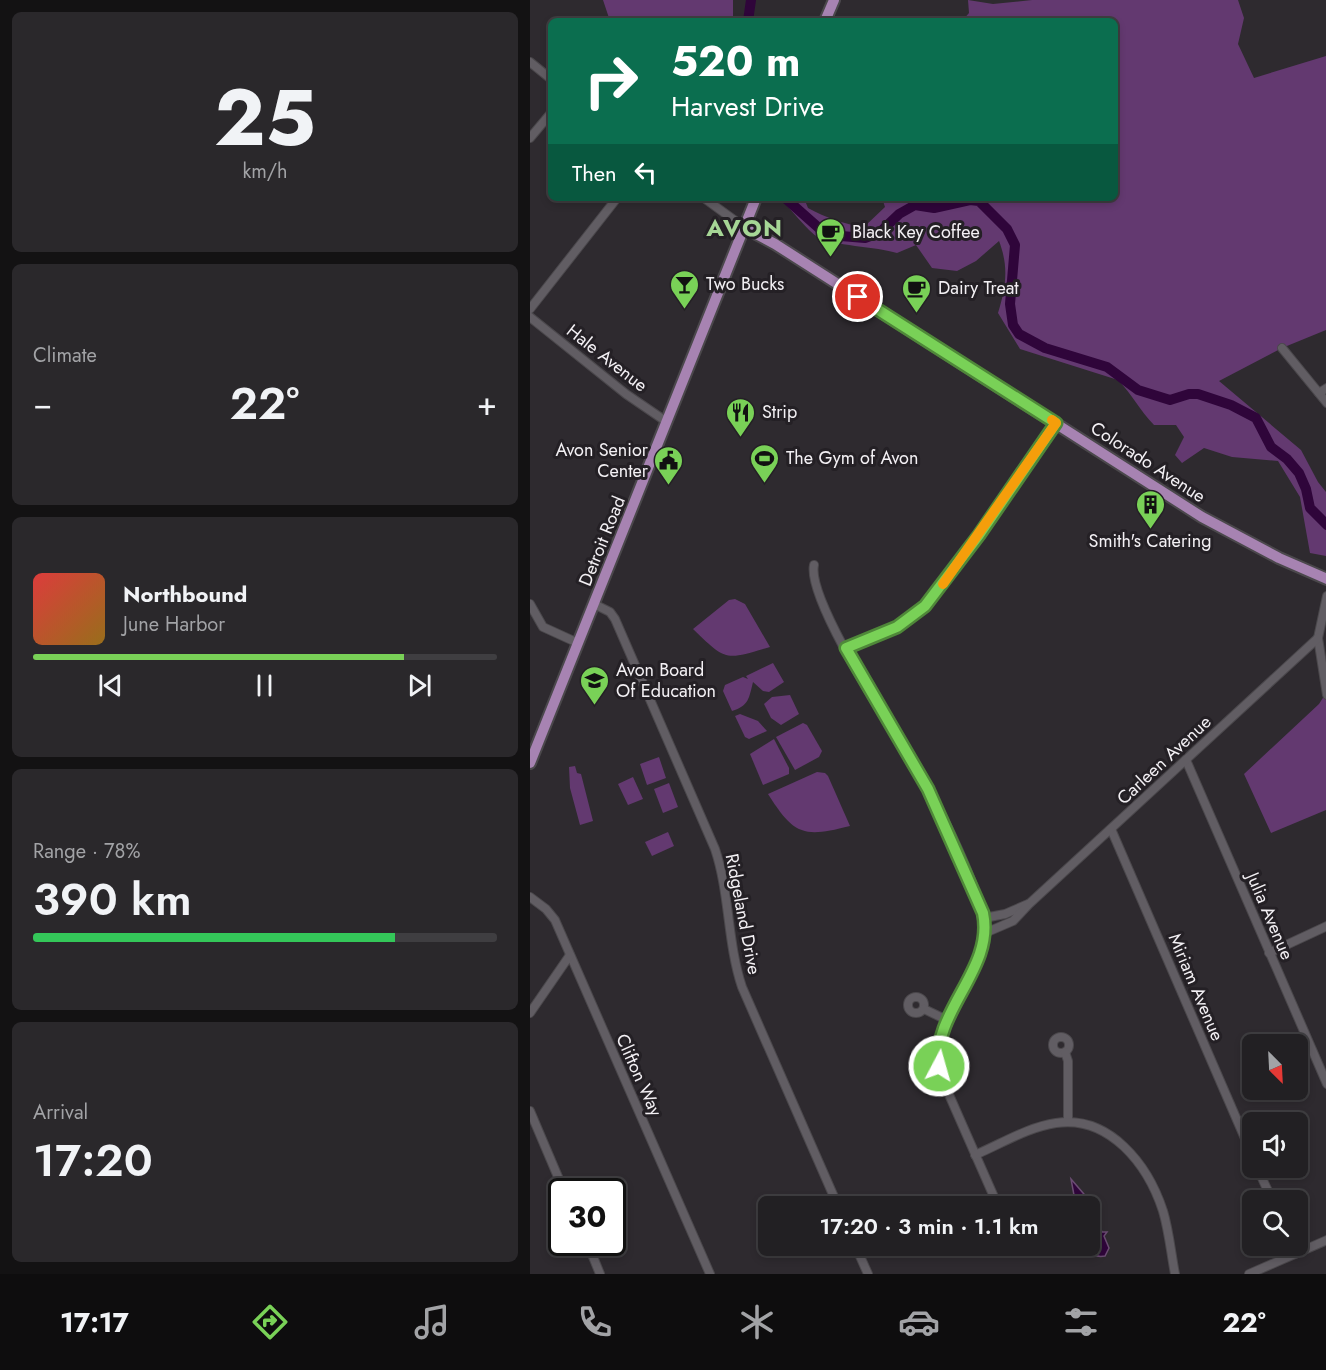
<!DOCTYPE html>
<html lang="en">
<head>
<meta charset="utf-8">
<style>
  body { margin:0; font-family:Jost,sans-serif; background:#2a282b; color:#f1f3f6; height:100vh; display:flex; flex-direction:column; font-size:22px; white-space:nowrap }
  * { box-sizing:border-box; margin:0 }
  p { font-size:20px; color:#a2a3a6 }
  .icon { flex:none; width:33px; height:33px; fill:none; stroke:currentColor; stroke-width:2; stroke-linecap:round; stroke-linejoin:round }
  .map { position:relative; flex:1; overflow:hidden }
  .details { display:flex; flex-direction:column; gap:12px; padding:12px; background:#131213; width:530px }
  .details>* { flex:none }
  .top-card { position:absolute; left:18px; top:18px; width:570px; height:183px; border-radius:9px; box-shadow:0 3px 9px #0003,0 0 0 2px #3f3e41; background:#0b6e4f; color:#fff; overflow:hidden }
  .needle { width:39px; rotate:156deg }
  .controls { position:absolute; left:712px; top:1034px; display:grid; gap:12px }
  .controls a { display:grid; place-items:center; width:66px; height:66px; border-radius:9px; background:#222023; box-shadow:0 3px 9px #0003,0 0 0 2px #3f3e41; font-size:30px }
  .speed { position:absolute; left:18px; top:1178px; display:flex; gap:12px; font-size:30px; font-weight:700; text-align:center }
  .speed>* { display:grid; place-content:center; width:78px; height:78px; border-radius:50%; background:#222023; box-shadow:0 3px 9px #0003,0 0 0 2px #3f3e41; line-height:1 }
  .speed .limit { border:3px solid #111; border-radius:9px; background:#fff; color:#111 }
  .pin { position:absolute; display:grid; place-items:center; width:51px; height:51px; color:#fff; margin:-26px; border:3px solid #fff; border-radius:50%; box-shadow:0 2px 6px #0007 }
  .me { position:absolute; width:66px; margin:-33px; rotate:6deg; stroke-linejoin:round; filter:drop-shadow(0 0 4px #0008) }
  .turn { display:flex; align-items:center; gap:21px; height:126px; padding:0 24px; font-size:27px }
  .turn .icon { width:78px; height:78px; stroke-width:2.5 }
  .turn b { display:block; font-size:42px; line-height:51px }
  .then { display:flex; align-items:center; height:57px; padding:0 24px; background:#0003; gap:12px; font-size:22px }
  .big { font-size:45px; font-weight:600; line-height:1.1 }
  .details .card { flex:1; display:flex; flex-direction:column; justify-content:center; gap:9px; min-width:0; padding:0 21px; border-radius:9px; background:#2a282b }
  .details .dial { align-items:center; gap:0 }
  .dial b { font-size:78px; line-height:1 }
  .song { display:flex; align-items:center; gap:18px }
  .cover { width:72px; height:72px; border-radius:9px; background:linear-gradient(135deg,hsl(0 70% 55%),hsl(40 70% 35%)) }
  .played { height:6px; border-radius:3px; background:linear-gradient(90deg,#79d157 80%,#3f3e41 80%) }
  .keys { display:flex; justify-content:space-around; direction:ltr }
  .heat { display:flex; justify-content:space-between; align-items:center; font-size:33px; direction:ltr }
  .charge { height:9px; border-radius:4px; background:linear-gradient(90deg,#34c759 78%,#3f3e41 0) }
  .trip { position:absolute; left:228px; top:1196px; width:342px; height:60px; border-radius:9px; background:#222023; box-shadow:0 3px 9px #0003,0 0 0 2px #3f3e41; font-weight:600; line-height:60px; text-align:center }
  .dock { display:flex; height:96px; justify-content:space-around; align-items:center; background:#0e0d0e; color:#a2a3a6 }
  .dock .icon { width:42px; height:42px }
  .dock .current { color:#79d157 }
  .dock b { font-size:27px; color:#f1f3f6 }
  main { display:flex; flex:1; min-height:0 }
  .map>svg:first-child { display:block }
</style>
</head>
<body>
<main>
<section class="details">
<div class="card dial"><b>25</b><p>km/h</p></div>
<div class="card"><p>Climate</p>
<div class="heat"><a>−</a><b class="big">22°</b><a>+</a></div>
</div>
<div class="card">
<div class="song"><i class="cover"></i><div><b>Northbound</b><p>June Harbor</p></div></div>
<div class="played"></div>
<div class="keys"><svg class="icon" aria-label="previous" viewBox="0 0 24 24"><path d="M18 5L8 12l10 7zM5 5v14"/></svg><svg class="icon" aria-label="pause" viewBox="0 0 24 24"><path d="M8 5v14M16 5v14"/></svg><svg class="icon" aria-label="next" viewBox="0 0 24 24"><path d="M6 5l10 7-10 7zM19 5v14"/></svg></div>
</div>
<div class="card"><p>Range · 78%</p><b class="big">390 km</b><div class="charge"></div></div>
<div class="card"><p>Arrival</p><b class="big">17:20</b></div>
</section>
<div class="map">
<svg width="797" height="1274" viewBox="0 0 797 1274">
  <rect width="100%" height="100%" fill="#2e2a2f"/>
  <g fill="#633970">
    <path d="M73,0H203V16L197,21H80Z"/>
    <path d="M438,0L463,4L502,0H708L714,18L708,44L724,78L796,56V330L752,348L689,381L771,450L788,482L796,492V556L780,553L770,497L748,461L702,457L674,448L652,463L645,455L654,437L646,425H624C610,411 602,394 588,380L490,349L468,313C476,287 479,267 469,241L446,261L427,271L402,268L386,245L367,253C348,247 300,245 289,238C276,230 262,209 249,198H274L278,208C296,218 314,224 334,227L355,207L352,198H585V21H432L439,13Z"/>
    <path d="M205,599L215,604L240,647C195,660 197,662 163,629L199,600Z"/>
    <path d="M243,663L254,682L239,692L233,691L223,682C219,698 219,706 202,711L193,691L195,685L213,677L218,679L216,676Z"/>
    <path d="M796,693V810L741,833L714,774L789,704Z"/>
    <path d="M260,695L269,714L251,725L241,718L234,704L242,697Z"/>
    <path d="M210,714L228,721L237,731L219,739L215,737L205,716Z"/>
    <path d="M273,723L277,725L292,751L289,757L265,770L246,737Z"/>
    <path d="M244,739L259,768V774L233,785L220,754Z"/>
    <path d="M129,757L136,778L117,785L110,764Z"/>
    <path d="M45,766L47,773L51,774L63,821L50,825L40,788L39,767Z"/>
    <path d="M287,772L295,773L298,776L320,826C273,838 264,835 238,794Z"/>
    <path d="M103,777L113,799L98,805L88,784Z"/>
    <path d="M139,783L148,807L133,813L124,789Z"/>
    <path d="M138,832L144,846L122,856L115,842Z"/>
  </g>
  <path fill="#2f053a" stroke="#6a4c72" stroke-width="1.5" d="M541,1179L559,1200L572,1232H577L574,1236L579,1248L575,1256C566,1258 557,1253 554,1245H560V1206H546Z"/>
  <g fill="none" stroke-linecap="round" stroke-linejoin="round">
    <g stroke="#2f053a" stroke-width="10">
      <path d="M218,21L221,0"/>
      <path d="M255,198L290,229L311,236L335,238L349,233L369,214L385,205L404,208L440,200L449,201L477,229L485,245L480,304L483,325L489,334L515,348L577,367L608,390L640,400L659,394H668L701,405L726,418L741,447L757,459L769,473L776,489L780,508L797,525"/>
    </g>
    <defs>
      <g id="minor">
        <path d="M0,62L21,79"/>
        <path d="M0,138L21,113"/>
        <path d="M174,198L215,228"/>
        <path d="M0,309L87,198"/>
        <path d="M0,317L96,394L137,422"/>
        <path d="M752,348L797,403"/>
        <path d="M789,393L797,388"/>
        <path d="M284,565C276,602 375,748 397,787C419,827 439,871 453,913C467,974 394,1019 413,1081L468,1206"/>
        <path d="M797,596L788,638L797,695"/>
        <path d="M0,604L13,627L48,643"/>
        <path d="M64,604L80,612L85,619L185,849C200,894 197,942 212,987L308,1206"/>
        <path d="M316,648L367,627L395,606L449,535L526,423"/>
        <path d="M656,760L797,1084"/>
        <path d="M581,829L723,1157"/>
        <path d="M0,897L16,909L25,920L180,1274"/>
        <path d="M454,918L475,914L498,904"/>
        <path d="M455,933L483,921L499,904L788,638"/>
        <path d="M739,953L797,926"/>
        <circle cx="386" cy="1005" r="8"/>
        <path d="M394,1009L419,1021"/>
        <path d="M0,1013L40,955"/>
        <circle cx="531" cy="1045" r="8"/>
        <path d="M535,1052L538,1061V1122"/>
        <path d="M0,1111L34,1191"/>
        <path d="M445,1155C471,1144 498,1127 526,1123C580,1115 618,1165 633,1211C639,1231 641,1253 645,1274"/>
        <path d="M727,1167L742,1200"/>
        <path d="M57,1242L70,1274"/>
        <path d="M325,1245L338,1274"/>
        <path d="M485,1245H494"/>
        <path d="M761,1245L765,1254"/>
        <path d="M719,1274L797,1240"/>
      </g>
      <g id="major">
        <path d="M295,21L304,0"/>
        <path d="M215,228L245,244L672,517L749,558L797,579"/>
        <path d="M0,763L226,198"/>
      </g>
    </defs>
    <use href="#minor" stroke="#4b484c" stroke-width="10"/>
    <use href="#major" stroke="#4b484c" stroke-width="14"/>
    <use href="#minor" stroke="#615d63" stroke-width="8"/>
    <use href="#major" stroke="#a783b2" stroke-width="10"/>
  </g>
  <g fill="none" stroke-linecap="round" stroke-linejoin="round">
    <defs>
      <path id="route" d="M328,297L526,423L449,535L395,606L367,627L316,648L398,789L453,913C465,969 402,1011 409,1066"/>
    </defs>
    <use href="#route" stroke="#4f8839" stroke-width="15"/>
    <use href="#route" stroke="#79d157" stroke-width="10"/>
    <path stroke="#f59e0b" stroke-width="10" d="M413,584L526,423L522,420"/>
  </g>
  <defs>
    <symbol id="cafe-pin" viewBox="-11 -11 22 30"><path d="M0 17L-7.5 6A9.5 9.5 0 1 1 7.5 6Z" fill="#79d157" stroke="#242025"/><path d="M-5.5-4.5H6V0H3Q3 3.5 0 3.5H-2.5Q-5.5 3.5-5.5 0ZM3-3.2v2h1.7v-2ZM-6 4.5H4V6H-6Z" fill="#111"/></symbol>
    <symbol id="bar-pin" viewBox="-11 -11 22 30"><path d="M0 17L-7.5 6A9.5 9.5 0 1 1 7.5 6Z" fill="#79d157" stroke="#242025"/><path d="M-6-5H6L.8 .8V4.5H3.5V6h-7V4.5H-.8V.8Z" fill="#111"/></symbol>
    <symbol id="restaurant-pin" viewBox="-11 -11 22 30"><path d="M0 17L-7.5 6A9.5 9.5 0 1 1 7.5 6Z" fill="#79d157" stroke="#242025"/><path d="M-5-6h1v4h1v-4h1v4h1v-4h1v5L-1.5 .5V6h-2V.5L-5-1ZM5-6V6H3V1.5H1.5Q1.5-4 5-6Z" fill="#111"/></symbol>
    <symbol id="stadium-pin" viewBox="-11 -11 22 30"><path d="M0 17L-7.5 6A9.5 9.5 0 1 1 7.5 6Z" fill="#79d157" stroke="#242025"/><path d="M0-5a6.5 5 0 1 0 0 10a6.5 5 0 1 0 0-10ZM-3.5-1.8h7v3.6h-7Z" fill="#111"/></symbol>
    <symbol id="civic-pin" viewBox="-11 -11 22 30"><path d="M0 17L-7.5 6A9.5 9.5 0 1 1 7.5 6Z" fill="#79d157" stroke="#242025"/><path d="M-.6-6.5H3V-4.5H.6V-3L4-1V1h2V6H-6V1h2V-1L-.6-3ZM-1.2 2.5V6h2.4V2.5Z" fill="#111"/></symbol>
    <symbol id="building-pin" viewBox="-11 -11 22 30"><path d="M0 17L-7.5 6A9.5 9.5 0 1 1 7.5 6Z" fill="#79d157" stroke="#242025"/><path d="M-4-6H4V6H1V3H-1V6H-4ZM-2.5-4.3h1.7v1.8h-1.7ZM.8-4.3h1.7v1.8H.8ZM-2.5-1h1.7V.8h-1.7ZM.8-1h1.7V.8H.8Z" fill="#111"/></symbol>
    <symbol id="school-pin" viewBox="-11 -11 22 30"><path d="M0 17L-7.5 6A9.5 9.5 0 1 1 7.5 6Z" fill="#79d157" stroke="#242025"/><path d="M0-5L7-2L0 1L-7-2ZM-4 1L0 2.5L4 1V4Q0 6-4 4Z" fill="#111"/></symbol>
  </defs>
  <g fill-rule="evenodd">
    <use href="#cafe-pin" x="284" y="216" width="33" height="45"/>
    <use href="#bar-pin" x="138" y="268" width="33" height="45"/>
    <use href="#cafe-pin" x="370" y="272" width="33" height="45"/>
    <use href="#restaurant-pin" x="194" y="396" width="33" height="45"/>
    <use href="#stadium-pin" x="218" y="442" width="33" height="45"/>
    <use href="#civic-pin" x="122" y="444" width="33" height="45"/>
    <use href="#building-pin" x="604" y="488" width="33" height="45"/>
    <use href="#school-pin" x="48" y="664" width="33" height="45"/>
  </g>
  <g text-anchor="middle" stroke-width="6" stroke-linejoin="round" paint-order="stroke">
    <g font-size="18" fill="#f3f0f4" stroke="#242025" text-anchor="start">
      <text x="322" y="238">Black Key Coffee</text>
      <text x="176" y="290">Two Bucks</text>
      <text x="408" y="294">Dairy Treat</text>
      <text x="232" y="418">Strip</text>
      <text x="118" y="456" text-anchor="end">Avon Senior<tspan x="118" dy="21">Center</tspan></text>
      <text x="256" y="464">The Gym of Avon</text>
      <text x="620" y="547" text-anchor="middle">Smith's Catering</text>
      <text x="86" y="676">Avon Board<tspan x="86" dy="21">Of Education</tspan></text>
    </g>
    <g font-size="18" fill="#f3f0f4" stroke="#242025">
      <text transform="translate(77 358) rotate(38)" y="6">Hale Avenue</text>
      <text transform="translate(618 462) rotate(33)" y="6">Colorado Avenue</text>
      <text transform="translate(72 541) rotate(-68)" y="6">Detroit Road</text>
      <text transform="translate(634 760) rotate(-43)" y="6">Carleen Avenue</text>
      <text transform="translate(213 914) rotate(79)" y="6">Ridgeland Drive</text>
      <text transform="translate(740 916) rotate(67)" y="6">Julia Avenue</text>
      <text transform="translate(666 987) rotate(67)" y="6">Miriam Avenue</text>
      <text transform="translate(109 1075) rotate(66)" y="6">Clifton Way</text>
    </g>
    <g font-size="24" font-weight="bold" letter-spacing="1.5" fill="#a6d696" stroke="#242025">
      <text x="215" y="236">AVON</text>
    </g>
  </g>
</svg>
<div class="controls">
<a><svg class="needle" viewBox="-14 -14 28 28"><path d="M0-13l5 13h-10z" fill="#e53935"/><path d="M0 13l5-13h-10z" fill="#a2a3a6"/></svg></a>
<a><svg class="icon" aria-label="sound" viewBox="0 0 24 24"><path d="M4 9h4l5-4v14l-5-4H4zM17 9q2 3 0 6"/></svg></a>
<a><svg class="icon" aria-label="search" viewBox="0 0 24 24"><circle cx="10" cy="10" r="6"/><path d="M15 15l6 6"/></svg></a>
</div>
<div class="speed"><div class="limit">30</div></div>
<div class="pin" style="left:328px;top:297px;background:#d93025"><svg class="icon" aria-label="arrive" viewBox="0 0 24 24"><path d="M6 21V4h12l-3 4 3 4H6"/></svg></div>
<svg class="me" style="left:409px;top:1066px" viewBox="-20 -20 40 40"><circle r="17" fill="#79d157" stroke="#fff" stroke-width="3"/><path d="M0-11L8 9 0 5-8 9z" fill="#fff"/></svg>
<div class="trip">17:20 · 3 min · 1.1 km</div>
<div class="top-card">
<div class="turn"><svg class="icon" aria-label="right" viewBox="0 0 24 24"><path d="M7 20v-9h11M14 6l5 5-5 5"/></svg><div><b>520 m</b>Harvest Drive</div></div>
<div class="then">Then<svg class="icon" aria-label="left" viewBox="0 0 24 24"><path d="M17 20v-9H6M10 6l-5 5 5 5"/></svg></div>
</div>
</div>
</main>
<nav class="dock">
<b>17:17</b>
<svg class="icon current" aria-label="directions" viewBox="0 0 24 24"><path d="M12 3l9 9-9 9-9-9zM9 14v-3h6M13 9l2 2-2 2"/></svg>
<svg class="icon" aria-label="music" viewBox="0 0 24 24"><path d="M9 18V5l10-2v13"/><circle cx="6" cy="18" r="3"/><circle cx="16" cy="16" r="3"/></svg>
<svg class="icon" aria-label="phone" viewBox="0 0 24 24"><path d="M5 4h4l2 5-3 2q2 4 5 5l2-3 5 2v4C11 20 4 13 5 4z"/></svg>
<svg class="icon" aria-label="climate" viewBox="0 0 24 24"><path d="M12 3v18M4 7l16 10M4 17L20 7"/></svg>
<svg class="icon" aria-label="car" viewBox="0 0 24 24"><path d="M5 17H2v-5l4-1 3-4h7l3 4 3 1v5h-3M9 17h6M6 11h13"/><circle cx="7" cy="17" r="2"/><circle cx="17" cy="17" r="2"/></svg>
<svg class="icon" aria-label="filters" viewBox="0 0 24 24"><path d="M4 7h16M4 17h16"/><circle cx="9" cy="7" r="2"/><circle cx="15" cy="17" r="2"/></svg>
<b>22°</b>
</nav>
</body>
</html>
